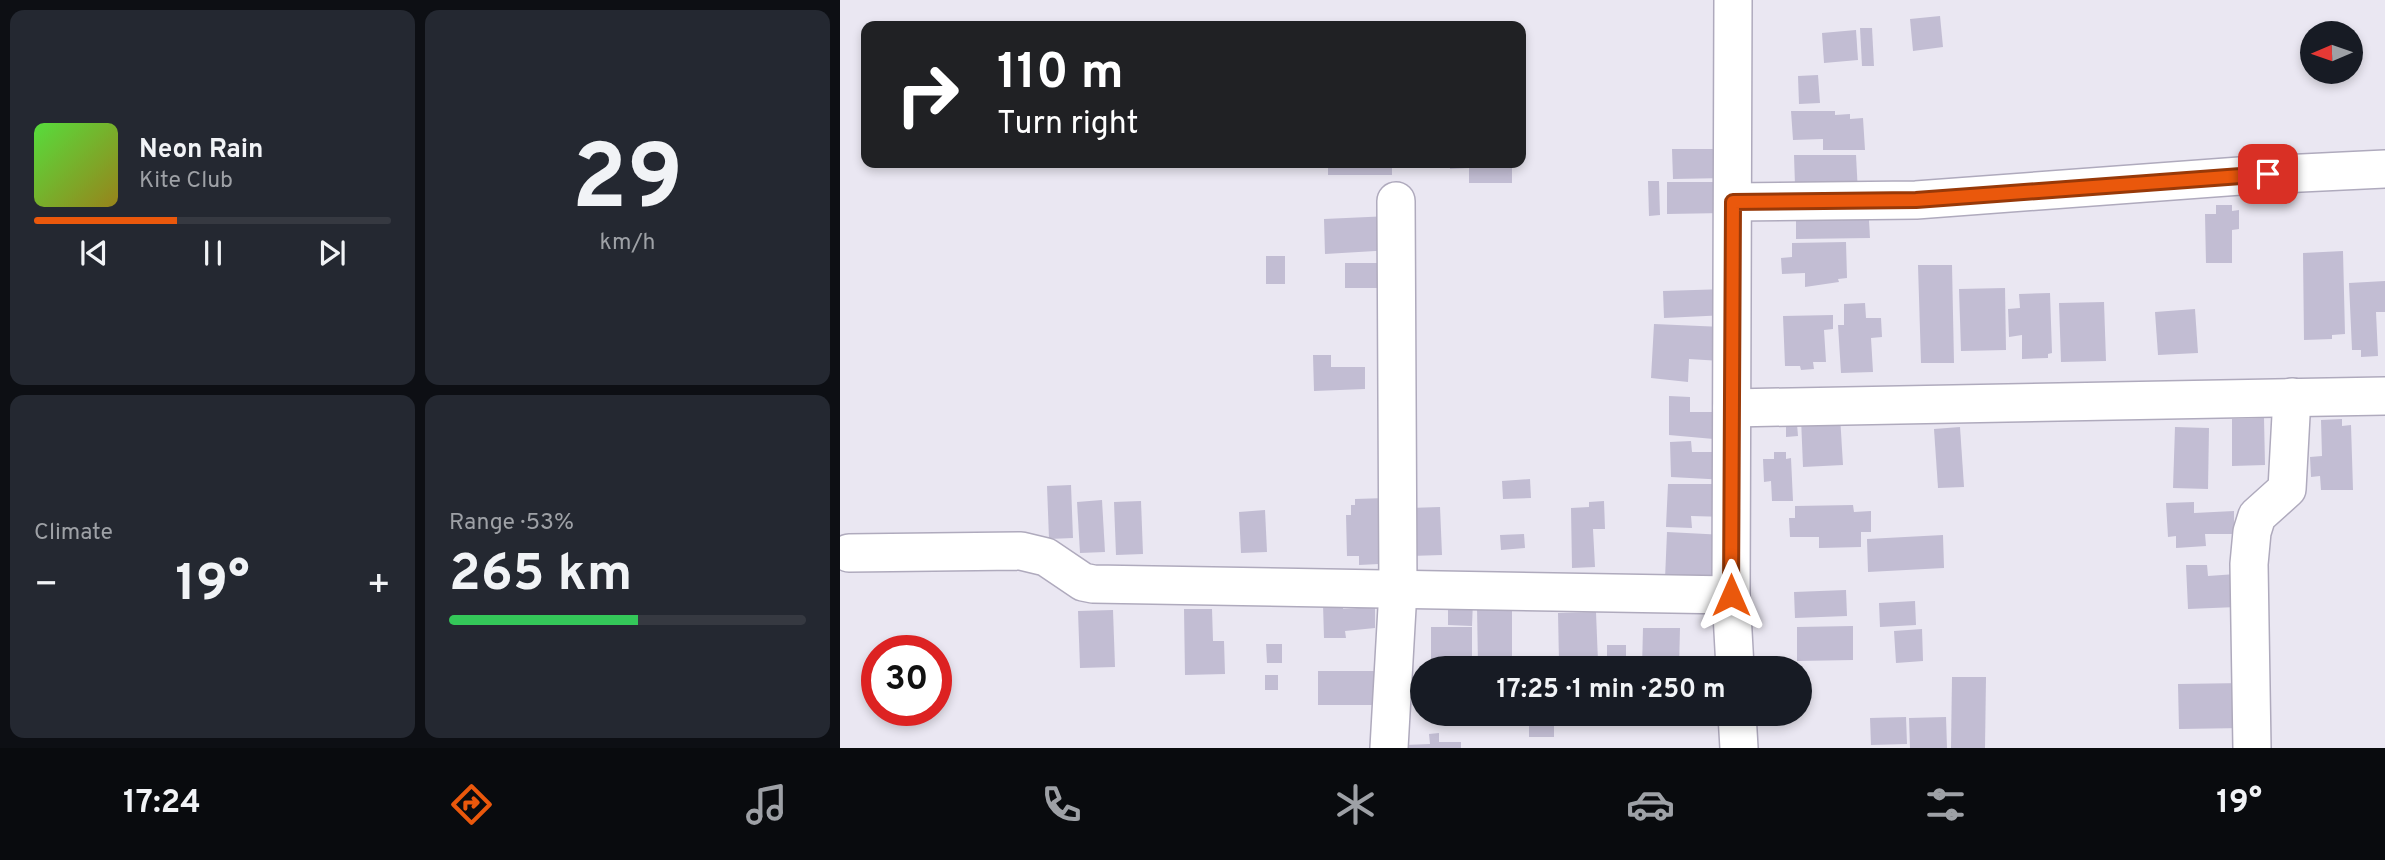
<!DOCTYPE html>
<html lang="en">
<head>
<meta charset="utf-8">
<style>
  body { margin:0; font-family:Overpass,sans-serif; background:#242831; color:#f1f3f6; height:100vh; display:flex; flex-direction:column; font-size:26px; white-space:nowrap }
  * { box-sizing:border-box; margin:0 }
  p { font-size:23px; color:#9ea1a6 }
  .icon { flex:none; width:38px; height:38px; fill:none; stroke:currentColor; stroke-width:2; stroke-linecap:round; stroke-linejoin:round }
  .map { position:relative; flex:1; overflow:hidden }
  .sheet { display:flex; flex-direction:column; gap:10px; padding:10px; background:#0d0f14; width:840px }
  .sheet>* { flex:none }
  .top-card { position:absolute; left:21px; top:21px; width:665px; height:147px; border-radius:14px; box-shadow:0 4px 10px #0003; background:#202124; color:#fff; overflow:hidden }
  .needle { width:46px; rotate:268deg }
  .fabs { position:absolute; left:1460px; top:21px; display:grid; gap:14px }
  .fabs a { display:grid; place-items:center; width:63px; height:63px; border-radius:50%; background:#171b24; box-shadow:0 4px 10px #0003; font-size:35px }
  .speed { position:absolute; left:21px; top:635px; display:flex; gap:14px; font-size:35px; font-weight:700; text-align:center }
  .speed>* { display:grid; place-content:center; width:91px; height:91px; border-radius:50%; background:#171b24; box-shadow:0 4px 10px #0003; line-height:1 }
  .speed .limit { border:10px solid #d22; background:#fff; color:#111 }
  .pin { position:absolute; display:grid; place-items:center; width:60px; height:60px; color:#fff; margin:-30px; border-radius:14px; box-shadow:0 4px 10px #0006 }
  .me { position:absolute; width:77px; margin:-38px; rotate:0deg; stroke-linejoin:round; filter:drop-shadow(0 0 5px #0008) }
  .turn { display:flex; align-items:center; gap:24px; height:147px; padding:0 21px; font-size:32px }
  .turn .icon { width:91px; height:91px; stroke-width:2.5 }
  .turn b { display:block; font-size:49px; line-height:60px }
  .big { font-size:52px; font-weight:700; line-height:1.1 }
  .sheet .card { flex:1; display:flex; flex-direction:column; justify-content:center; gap:10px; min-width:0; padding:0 24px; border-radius:14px; background:#242831 }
  .sheet .dial { align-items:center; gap:0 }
  .dial b { font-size:91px; line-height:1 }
  .song { display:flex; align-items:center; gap:21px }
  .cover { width:84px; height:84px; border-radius:10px; background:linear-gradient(135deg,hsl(110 70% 55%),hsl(50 70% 35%)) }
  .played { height:7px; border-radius:4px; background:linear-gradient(90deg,#ea580c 40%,#363941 40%) }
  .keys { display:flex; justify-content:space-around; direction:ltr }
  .heat { display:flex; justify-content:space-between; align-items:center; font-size:38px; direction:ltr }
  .charge { height:10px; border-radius:5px; background:linear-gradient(90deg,#34c759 53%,#363941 0) }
  .sheet .tiles { flex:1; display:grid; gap:10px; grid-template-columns:repeat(2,1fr) }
  .trip { position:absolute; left:570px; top:656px; width:402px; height:70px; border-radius:35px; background:#171b24; box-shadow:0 4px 10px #0003; font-weight:700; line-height:70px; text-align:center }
  .menu { display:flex; height:112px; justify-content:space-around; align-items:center; background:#090b0e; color:#9ea1a6 }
  .menu .icon { width:49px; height:49px }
  .menu .on { color:#ea580c }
  .menu b { font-size:32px; color:#f1f3f6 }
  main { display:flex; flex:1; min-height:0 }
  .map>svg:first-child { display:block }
</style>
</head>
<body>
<main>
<section class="sheet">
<div class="tiles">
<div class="card">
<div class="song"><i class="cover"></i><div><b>Neon Rain</b><p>Kite Club</p></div></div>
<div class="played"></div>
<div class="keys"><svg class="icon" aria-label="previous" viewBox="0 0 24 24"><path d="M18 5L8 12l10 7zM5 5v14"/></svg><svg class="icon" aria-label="pause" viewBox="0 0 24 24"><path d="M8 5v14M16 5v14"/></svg><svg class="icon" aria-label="next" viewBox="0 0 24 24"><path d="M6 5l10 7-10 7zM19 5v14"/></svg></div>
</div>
<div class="card dial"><b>29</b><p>km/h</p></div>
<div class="card"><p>Climate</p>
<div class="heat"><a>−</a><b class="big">19°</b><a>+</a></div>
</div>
<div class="card"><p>Range · 53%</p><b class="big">265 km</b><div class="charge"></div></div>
</div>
</section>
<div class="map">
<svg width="1545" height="748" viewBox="0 0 1545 748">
  <rect width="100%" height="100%" fill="#eae7f2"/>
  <g fill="#c2bdd3">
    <path d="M1100,16L1103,47L1073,51L1070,19Z"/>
    <path d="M1020,28H1032L1034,66H1022Z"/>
    <path d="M1016,30L1018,60L984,63L982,33Z"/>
    <path d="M978,75L980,103L959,104L958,76Z"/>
    <path d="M951,111H995V115L1010,114V119L1023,118L1025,150H983V139L953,140Z"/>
    <path d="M832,149H885L886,178L833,179Z"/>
    <path d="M954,155H1016L1018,193L955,185Z"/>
    <rect x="488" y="163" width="64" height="12"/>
    <path d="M610,163H672V183H629V168L610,169Z"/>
    <path d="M808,181H819L820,215L809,216Z"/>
    <path d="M827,182H884V213L827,214Z"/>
    <path d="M1028,203L1030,238L956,239V211Z"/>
    <path d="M1376,205H1392V211L1399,210V229L1392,230V263H1366L1365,214H1376Z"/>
    <path d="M550,216L552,250L485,254L484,219Z"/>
    <path d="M1006,242L1007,278L998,279L999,282L965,287V273L942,274L941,258L952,257V243Z"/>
    <path d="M1503,251L1505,334L1492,335V339L1464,340L1463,253Z"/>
    <rect x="426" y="256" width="19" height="28"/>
    <rect x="505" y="263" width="43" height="25"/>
    <path d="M1078,265H1112L1114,363H1081Z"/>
    <path d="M1545,281V312H1536L1538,356L1521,357V350H1512L1509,283Z"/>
    <path d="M1165,288L1166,350L1121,351L1119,289Z"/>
    <path d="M886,289L887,315L824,318L823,291Z"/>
    <path d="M1210,293L1212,353L1208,354V358L1182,359V335L1169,337L1168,309L1180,308L1179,294Z"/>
    <path d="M1264,302L1266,361L1221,362L1219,303Z"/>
    <path d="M1025,303L1026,318H1041L1042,337L1031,338L1033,372L1001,373L998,325H1004V304Z"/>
    <path d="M1355,309L1358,353L1318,355L1315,312Z"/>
    <path d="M993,315V329L984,330L986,362H973L974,369L961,370L960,366H945L943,316Z"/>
    <path d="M814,324L883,327L881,361L849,359L848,382L811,378Z"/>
    <path d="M473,355H491V367H525V389L474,391Z"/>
    <path d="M829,396L850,397V412H885V440L829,435Z"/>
    <path d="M1000,416L1003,465L963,467L961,418Z"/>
    <path d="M1424,418L1425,465L1392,466V419Z"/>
    <path d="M1502,419V426L1511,425L1513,490H1481L1480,476L1471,477L1470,457L1482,456L1481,420Z"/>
    <path d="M957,424L958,436L946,437V425Z"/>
    <path d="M1120,427L1124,487L1098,488L1094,429Z"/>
    <path d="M1335,427L1369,428L1368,489L1333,488Z"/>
    <path d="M851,441L852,452H888L887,480L831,477L830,442Z"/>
    <path d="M934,452H946V459L951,458L953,501H932L931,481L924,482L923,459H934Z"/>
    <path d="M690,479L691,498L663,499L662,481Z"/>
    <path d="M828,484H888L887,517L851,516L852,528L826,527Z"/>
    <path d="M231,485L233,538L209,539L207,486Z"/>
    <path d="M546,498L547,531L538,532L539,564L519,565V556H507L506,515H511V505H515V499Z"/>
    <path d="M262,500L265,552L240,553L237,502Z"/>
    <path d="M301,501L303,554L276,555L274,502Z"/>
    <path d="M764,501L765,529H753L755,567L732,568L731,508L749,507V502Z"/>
    <path d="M1354,502V513L1394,511V526H1398V534H1365L1366,546L1336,548V536L1328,537L1326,503Z"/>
    <path d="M1013,505L1014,512L1031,511V532H1021V547L979,548V537H950L949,518H955V506Z"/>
    <path d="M600,507L602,555L570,556L569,508Z"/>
    <path d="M425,510L427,552L401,553L399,512Z"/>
    <path d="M827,532L885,535L882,582L825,579Z"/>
    <path d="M684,534L685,548L661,550L660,535Z"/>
    <path d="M1103,535L1104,568L1028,572L1027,539Z"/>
    <path d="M1346,565H1367L1368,576L1396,574L1397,607L1348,609Z"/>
    <path d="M1006,590L1007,616L955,618L954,592Z"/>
    <path d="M608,599L633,600L632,626L608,625Z"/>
    <path d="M1075,601L1076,625L1040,627L1039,603Z"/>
    <path d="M503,603V609L535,607V628L505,631L506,638H484L483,604Z"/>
    <path d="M637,606H672V666H638Z"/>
    <path d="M344,609H372L373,641H384L385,674L345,675Z"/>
    <path d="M273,610L275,667L240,668L238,611Z"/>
    <path d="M756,612L758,662H719L718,613Z"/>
    <path d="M1013,626V660L957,661V627Z"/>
    <path d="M591,627H632V660L591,659Z"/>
    <path d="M803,628H840L839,668H802Z"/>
    <path d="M1082,629L1083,661L1056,663L1054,631Z"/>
    <path d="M426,644H442V663H427Z"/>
    <path d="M767,645H786V664L767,665Z"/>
    <path d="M478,671H539L540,705H478Z"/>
    <rect x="425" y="675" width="13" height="15"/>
    <path d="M1112,677H1146L1145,748H1111Z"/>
    <path d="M1404,683L1405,728L1339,729L1338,684Z"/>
    <rect x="689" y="714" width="25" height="23"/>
    <path d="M1066,717L1067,744L1031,745L1030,718Z"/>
    <path d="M1106,717L1107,748H1070L1069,718Z"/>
    <path d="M599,733V742H621V748H565V745L590,744L589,734Z"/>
  </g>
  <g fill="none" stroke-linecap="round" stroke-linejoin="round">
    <defs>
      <g id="minor">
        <path d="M893,0L891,595L895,668"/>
        <path d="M893,202L1076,200L1400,176L1545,169"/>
        <path d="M892,408L1545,396"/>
        <path d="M9,553L181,551L206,557L243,582L253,584L891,595"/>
        <path d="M897,714L899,748"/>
        <path d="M549,748L558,590L556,201"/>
        <path d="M1412,748L1409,564L1412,532L1417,516L1447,489L1452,397"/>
      </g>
    </defs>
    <use href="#minor" stroke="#afaabd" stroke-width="40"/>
    <use href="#minor" stroke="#fff" stroke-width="37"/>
  </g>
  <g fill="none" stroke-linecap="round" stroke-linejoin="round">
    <defs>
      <path id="route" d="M891,595L893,202L1076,200L1428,174"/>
    </defs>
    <use href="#route" stroke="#983908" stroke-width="18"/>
    <use href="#route" stroke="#ea580c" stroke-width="12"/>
  </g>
</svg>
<div class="fabs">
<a><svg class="needle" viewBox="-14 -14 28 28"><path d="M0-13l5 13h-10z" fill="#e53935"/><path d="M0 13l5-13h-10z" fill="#9ea1a6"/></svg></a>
</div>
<div class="speed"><div class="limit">30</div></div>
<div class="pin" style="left:1428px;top:174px;background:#d93025"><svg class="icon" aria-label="arrive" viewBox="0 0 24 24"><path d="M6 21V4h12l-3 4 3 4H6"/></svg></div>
<svg class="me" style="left:891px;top:595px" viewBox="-20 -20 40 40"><path d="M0-17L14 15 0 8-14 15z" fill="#ea580c" stroke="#fff" stroke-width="4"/></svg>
<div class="trip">17:25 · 1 min · 250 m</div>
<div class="top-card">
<div class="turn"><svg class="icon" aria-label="right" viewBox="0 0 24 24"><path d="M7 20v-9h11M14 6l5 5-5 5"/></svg><div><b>110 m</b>Turn right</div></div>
</div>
</div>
</main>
<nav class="menu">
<b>17:24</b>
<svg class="icon on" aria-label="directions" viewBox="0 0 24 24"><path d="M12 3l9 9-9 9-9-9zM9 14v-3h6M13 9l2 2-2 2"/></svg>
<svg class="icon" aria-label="music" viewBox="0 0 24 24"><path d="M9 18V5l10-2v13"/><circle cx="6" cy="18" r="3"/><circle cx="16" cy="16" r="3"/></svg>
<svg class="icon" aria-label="phone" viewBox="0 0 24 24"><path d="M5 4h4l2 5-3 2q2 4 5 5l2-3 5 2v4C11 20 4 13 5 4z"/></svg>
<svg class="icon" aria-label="climate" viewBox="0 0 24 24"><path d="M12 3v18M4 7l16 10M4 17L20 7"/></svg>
<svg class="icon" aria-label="car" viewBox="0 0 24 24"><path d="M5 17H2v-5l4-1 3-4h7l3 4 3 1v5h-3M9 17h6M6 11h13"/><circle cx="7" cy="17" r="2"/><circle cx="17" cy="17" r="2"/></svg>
<svg class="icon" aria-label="filters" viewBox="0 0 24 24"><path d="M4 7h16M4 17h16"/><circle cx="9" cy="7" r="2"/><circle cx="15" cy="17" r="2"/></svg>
<b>19°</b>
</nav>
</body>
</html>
